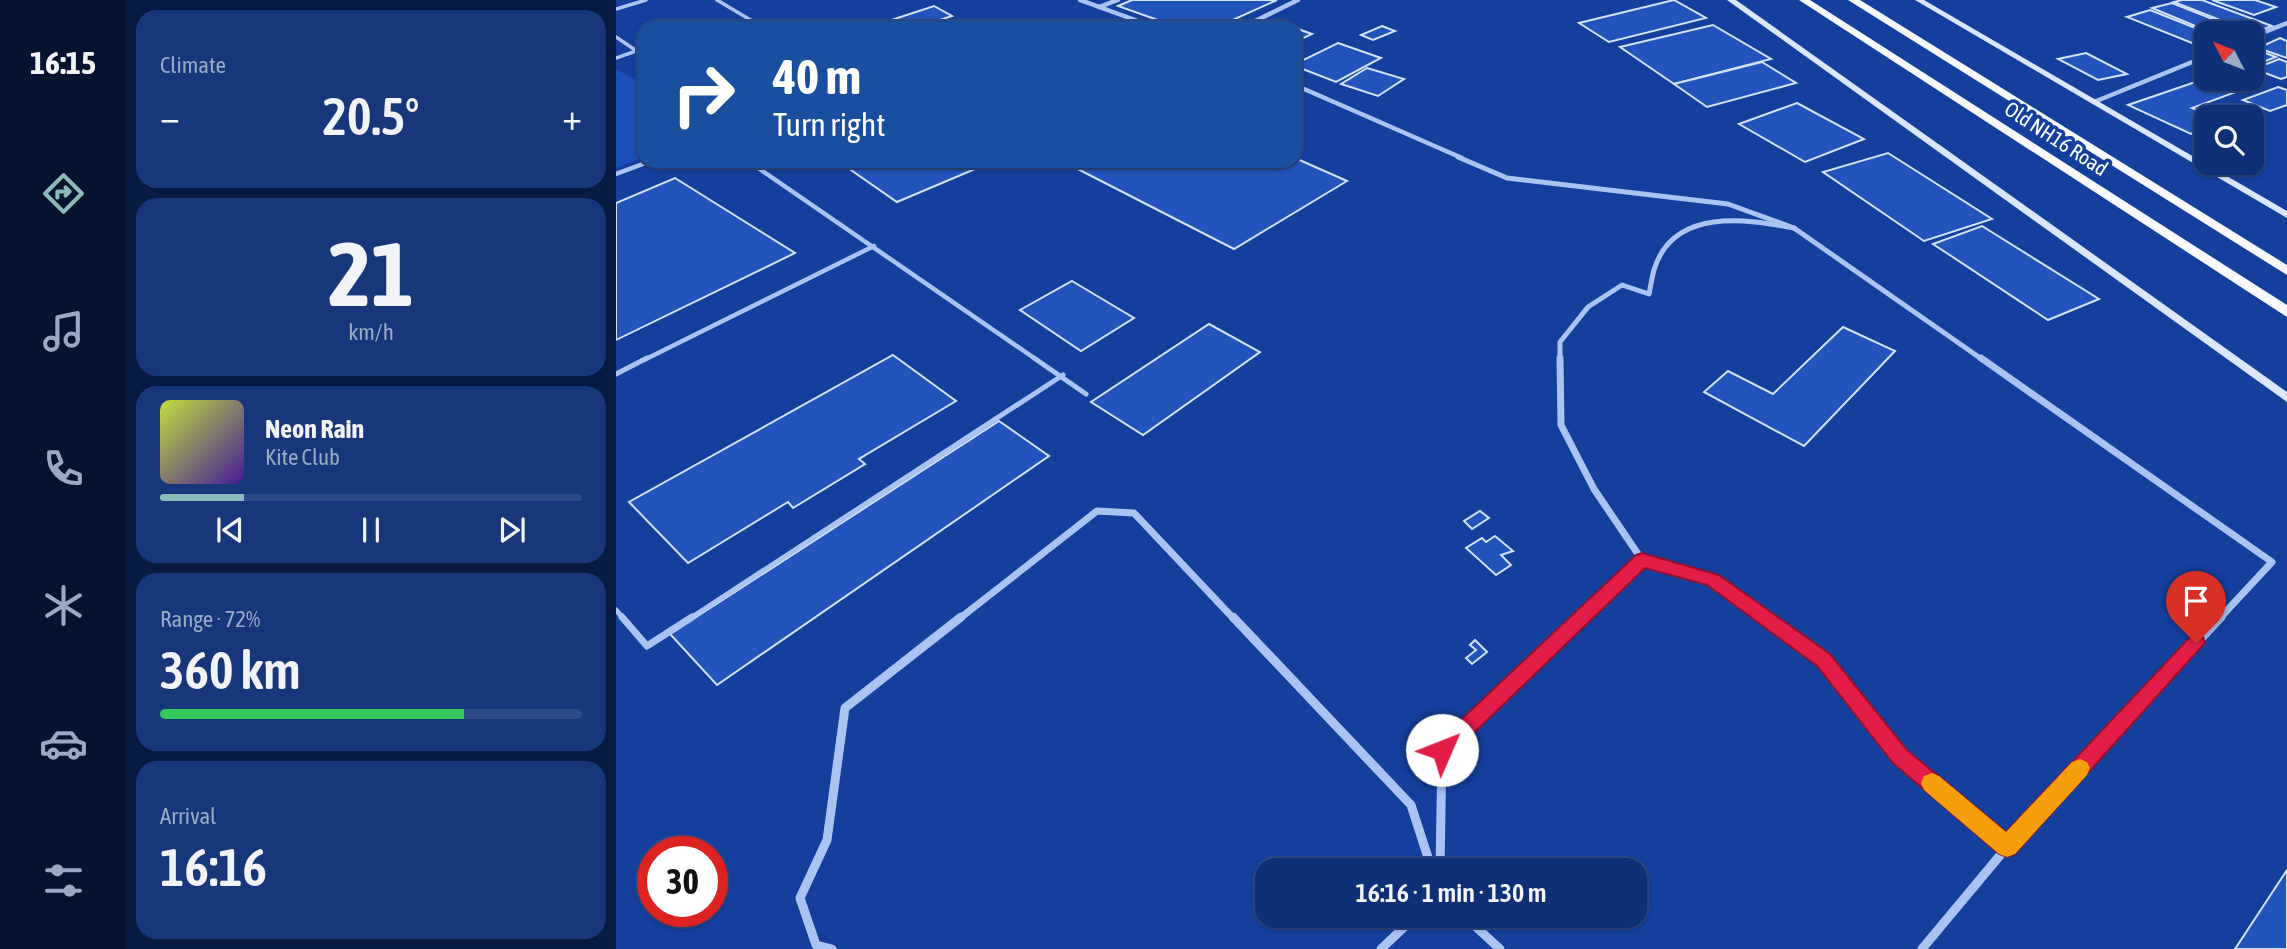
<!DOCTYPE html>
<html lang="en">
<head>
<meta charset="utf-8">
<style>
  body { margin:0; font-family:"Asap Condensed",sans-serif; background:#18377b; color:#f1f3f6; height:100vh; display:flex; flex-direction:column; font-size:26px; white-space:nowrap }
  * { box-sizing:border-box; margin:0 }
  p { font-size:23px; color:#9ba9c5 }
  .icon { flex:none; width:38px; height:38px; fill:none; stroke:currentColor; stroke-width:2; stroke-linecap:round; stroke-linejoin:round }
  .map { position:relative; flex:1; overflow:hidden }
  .drawer { display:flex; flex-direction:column; gap:10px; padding:10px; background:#081a41; width:490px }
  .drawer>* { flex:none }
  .top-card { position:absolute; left:21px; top:21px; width:665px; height:147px; border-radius:21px; box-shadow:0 2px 5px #0004,0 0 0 2px #2f4a88; background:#1a4fa0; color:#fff; overflow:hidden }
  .needle { width:46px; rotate:312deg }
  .controls { position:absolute; left:1578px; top:21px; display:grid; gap:14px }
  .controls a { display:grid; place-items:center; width:70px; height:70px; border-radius:14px; background:#0f2f76; box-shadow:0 2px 5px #0004,0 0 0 2px #2f4a88; font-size:35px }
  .speed { position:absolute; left:21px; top:836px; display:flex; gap:14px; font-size:35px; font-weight:700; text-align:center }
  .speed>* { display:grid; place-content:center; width:91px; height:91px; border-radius:50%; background:#0f2f76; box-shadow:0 2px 5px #0004,0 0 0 2px #2f4a88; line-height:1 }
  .speed .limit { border:10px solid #d22; background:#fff; color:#111 }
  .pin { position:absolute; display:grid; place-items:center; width:60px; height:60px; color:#fff; margin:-72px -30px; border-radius:50% 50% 50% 0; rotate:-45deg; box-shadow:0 0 7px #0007 }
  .pin .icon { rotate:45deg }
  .me { position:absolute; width:77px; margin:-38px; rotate:46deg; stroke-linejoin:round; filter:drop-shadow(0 0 5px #0008) }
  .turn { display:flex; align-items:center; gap:24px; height:147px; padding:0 21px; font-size:32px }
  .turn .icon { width:91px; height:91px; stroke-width:2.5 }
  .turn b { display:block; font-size:49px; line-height:60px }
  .big { font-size:52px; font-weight:600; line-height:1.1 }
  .drawer .card { flex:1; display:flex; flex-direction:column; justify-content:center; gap:10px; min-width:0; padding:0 24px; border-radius:21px; background:#18377b }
  .drawer .dial { align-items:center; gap:0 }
  .dial b { font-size:91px; line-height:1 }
  .song { display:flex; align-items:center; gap:21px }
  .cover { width:84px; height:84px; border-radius:10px; background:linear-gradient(135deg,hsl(70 70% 55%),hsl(260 70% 35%)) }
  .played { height:7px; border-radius:4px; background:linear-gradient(90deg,#8bbbb9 20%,#2f4a88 20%) }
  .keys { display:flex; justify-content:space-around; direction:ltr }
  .heat { display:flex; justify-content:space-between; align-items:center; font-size:38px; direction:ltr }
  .charge { height:10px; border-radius:5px; background:linear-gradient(90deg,#34c759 72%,#2f4a88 0) }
  .trip { position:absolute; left:639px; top:858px; width:392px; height:70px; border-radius:21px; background:#0f2f76; box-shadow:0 2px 5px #0004,0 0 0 2px #2f4a88; font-weight:600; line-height:70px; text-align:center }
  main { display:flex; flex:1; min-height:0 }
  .menu { display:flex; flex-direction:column; width:126px; justify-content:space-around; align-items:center; background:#06132f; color:#9ba9c5 }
  .menu .icon { width:49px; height:49px }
  .menu .selected { color:#8bbbb9 }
  .menu b { font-size:32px; color:#f1f3f6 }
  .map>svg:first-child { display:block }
</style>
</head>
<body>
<main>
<nav class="menu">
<b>16:15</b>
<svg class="icon selected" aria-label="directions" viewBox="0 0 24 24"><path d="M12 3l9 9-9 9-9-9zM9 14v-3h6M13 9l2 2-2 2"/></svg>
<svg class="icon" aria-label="music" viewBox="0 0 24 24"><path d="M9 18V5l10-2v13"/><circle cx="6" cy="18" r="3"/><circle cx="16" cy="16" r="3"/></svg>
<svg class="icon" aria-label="phone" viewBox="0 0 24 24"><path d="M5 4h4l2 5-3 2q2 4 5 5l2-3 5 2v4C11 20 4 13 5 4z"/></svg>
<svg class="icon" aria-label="climate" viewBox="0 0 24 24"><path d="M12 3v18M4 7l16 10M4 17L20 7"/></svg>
<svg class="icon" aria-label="car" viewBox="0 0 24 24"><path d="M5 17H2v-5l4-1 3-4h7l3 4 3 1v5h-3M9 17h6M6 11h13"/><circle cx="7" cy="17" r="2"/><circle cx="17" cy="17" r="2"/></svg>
<svg class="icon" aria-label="filters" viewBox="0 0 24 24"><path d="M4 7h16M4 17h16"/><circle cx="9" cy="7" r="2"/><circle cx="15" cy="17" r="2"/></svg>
</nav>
<section class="drawer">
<div class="card"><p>Climate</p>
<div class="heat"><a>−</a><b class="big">20.5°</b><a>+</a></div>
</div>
<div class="card dial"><b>21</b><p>km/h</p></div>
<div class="card">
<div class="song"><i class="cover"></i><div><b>Neon Rain</b><p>Kite Club</p></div></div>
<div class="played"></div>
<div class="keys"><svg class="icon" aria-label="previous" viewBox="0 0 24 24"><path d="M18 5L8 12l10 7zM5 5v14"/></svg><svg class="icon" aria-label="pause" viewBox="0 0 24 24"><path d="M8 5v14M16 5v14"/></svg><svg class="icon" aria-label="next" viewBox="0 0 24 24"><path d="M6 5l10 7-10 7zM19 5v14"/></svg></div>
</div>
<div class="card"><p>Range · 72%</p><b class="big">360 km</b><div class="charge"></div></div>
<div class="card"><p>Arrival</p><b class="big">16:16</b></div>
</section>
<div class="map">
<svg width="1671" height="949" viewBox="0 0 1671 949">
  <rect width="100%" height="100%" fill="#143f9d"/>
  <path fill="#1c4fb7" d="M0,69L28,85V157L0,168Z"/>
  <g fill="#2254bc" stroke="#d3e1fd" stroke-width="2">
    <path d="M516,0H661L599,28H564L502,6Z"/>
    <path d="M1058,0L1090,18L993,42L963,23Z"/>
    <path d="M1566,0H1586L1656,26L1637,33L1558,2Z"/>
    <path d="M1596,0H1639L1660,7L1638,15Z"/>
    <path d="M1556,3L1632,33H1596L1536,8Z"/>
    <path d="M318,6L336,16L300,28L254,27Z"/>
    <path d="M1534,10L1592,33L1591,49L1511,17Z"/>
    <path d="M1097,25L1155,59L1058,84L1004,47Z"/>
    <path d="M766,26L779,31L757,40L745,35Z"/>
    <path d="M679,28L696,34L679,42Z"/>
    <path d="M1664,38L1671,41V58L1642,48Z"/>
    <path d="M722,43L765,58L720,82L679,66V64Z"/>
    <path d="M1636,48L1660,57L1639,65L1636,64Z"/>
    <path d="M1470,53L1511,74L1482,80L1442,59Z"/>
    <path d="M1663,59L1671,62V77L1665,79L1638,69Z"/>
    <path d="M1146,62L1180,83L1091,107L1058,84Z"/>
    <path d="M751,68L788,79L762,96L725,84Z"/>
    <path d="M1591,78L1604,79L1628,89L1576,108L1598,117H1591V128L1575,134L1512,105Z"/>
    <path d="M1662,87L1671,90V105L1654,111L1627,100Z"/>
    <path d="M1181,103L1248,139L1189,162L1123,124Z"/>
    <path d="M1272,153L1376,219L1308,241L1207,172Z"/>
    <path d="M679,158L731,181L618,249L446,161H679Z"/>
    <path d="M222,161H347L359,169L281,202Z"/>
    <path d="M59,178L179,253L0,340V203Z"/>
    <path d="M1366,226L1483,299L1432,320L1317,244Z"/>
    <path d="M456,281L518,318L465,351L404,310Z"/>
    <path d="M593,324L644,352L527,435L475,402Z"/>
    <path d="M1227,327L1279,351L1188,446L1088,392L1112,371L1157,394Z"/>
    <path d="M277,355L340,401L243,459L249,464L177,508L172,502L72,563L13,502Z"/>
    <path d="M383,421L433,456L101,685L54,634Z"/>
    <path d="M864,511L873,518L856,529L848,521Z"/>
    <path d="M879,536L897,551L885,555L895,565L880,575L850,548L866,538L870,542Z"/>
    <path d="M859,640L871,652L856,664L850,658L860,650L854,645Z"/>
    <path d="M1671,870V949H1619Z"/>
  </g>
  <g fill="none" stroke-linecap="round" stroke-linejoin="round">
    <g stroke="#abc3f3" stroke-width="3.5">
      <path d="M101,0L148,28"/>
      <path d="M0,9L30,0"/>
      <path d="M0,37L28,56"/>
      <path d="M0,58L20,51"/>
    </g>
    <g stroke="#abc3f3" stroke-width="4.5">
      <path d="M132,161L421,360"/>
      <path d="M0,174L35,161"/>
      <path d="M28,360L258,246"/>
    </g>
    <g stroke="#abc3f3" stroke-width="5">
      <path d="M418,358L470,394"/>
      <path d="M0,374L31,358"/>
      <path d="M0,610L8,619"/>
      <path d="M73,619L447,375"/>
    </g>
    <path stroke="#abc3f3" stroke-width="7" d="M6,617L31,646L76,617"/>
    <g stroke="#abc3f3" stroke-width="4.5">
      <path d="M464,0L541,28"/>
      <path d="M483,7L502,0"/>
      <path d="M625,28L682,0"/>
      <path d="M1636,37L1671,23"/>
      <path d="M679,85L846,158"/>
      <path d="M1478,102L1591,56"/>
    </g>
    <g stroke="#abc3f3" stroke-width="5">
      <path d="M842,157L891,178L1112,204L1178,228"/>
      <path d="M1178,228L1367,360"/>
      <path d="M944,360V342L972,307L1006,285L1033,294C1035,285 1036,275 1039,267C1059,208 1130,219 1178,228"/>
    </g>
    <g stroke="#abc3f3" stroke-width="7">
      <path d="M944,358L945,425L978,489L1026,560L1097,580L1151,619"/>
      <path d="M1365,358L1656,562L1603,619"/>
      <path d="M343,619L481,511L518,513L618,619"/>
      <path d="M964,619L1026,560"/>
    </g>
    <g stroke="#abc3f3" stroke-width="9">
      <path d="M617,617L795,805L816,870"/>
      <path d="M1148,617L1208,660L1284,756L1391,847L1605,617"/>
      <path d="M824,870L826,750L966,617"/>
      <path d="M847,915L884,949"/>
      <path d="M216,949L200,945L184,898L211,840L229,708L345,617"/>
      <path d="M765,949L801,915"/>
      <path d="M1306,949L1391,847"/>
    </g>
    <g fill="#dbe5fd" fill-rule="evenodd">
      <path d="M1111,0H1120L1671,392V402Z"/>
      <path d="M1299,0H1308L1671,211V218Z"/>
    </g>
    <g fill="#f7f9ff" fill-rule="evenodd">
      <path d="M1183,0H1194L1671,305V317Z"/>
      <path d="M1232,0H1244L1671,265V275Z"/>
    </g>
  </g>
  <path fill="#e11d48" stroke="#92132f" stroke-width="2" d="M1026,553L1103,575L1214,654L1291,750L1390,832L1574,637L1580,635L1587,637L1589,643L1399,854L1391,857L1383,854L1277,763L1201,666L1091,585L1029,568L833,757L826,760L819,757L816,750L819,744L1020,555Z"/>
  <path fill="#f59e0b" d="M1464,759L1471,762L1474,768L1471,775L1399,854L1391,857L1383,854L1308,790L1305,783L1308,776L1316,773L1323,776L1390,832L1456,762Z"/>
  <g text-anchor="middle" stroke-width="7" stroke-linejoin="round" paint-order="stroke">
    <g font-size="21" fill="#fff" stroke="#143f9d">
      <text transform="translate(1440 139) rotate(33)" y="7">Old NH16 Road</text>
    </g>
  </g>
</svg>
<div class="controls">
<a><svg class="needle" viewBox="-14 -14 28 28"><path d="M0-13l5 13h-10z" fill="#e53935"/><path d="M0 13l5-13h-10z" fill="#9ba9c5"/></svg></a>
<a><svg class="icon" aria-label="search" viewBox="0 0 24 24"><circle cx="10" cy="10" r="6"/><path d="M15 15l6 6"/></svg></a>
</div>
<div class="speed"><div class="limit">30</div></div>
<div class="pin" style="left:1580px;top:643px;background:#d93025"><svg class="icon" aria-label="arrive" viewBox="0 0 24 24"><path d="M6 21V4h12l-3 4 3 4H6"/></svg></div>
<svg class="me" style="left:826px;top:750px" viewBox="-20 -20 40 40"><circle r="19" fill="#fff"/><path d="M0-13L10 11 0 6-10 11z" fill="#e11d48"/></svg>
<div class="trip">16:16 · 1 min · 130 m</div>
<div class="top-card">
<div class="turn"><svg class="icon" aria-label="right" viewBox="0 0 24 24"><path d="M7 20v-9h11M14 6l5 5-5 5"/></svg><div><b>40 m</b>Turn right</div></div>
</div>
</div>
</main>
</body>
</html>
